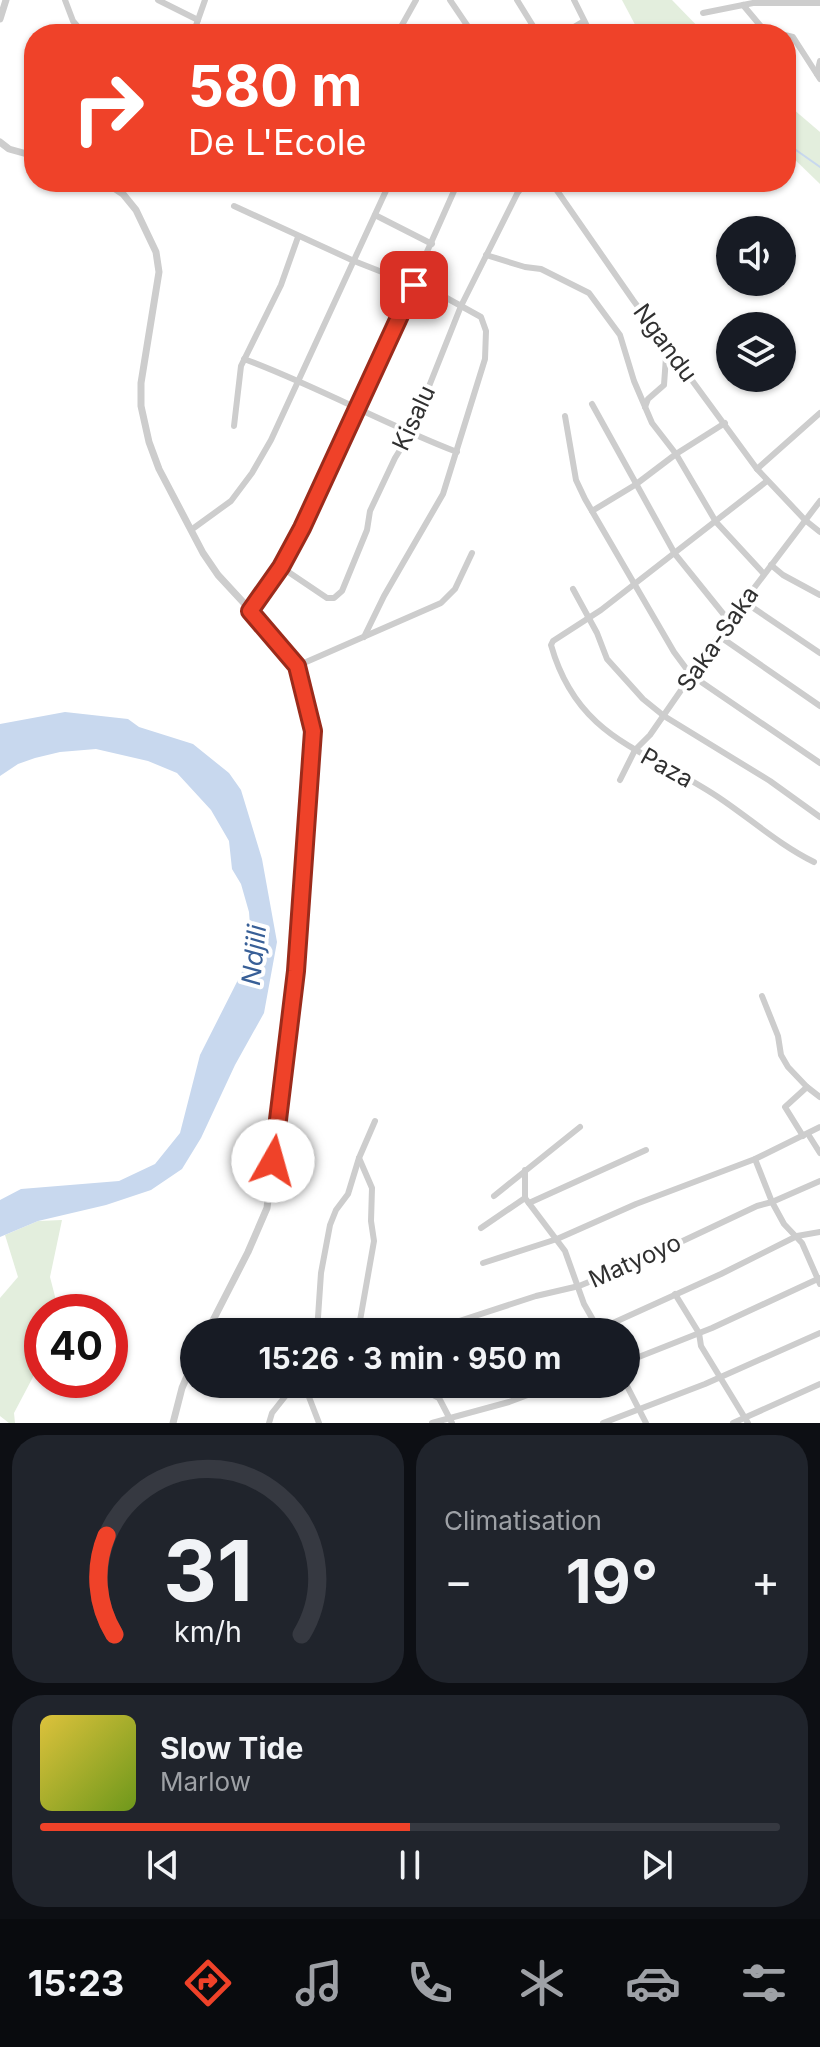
<!DOCTYPE html>
<html lang="fr">
<head>
<meta charset="utf-8">
<style>
  body { margin:0; font-family:Inter,sans-serif; background:#20242c; color:#f1f3f6; height:100vh; display:flex; flex-direction:column; font-size:30px; white-space:nowrap }
  * { box-sizing:border-box; margin:0 }
  p { font-size:26px; color:#9ea1a6 }
  .icon { flex:none; width:44px; height:44px; fill:none; stroke:currentColor; stroke-width:2; stroke-linecap:round; stroke-linejoin:round }
  .map { position:relative; height:1423px; overflow:hidden }
  .sheet { display:flex; flex-direction:column; gap:12px; padding:12px; background:#0d0f14; flex:1 }
  .sheet>* { flex:none }
  .hud { position:absolute; left:24px; top:24px; width:772px; height:168px; border-radius:32px; box-shadow:0 2px 6px #0004; background:#ef4229; color:#fff; overflow:hidden }
  .controls { position:absolute; left:716px; top:216px; display:grid; gap:16px }
  .controls a { display:grid; place-items:center; width:80px; height:80px; border-radius:50%; background:#171b24; box-shadow:0 2px 6px #0004; font-size:40px }
  .speed { position:absolute; left:24px; top:1294px; display:flex; gap:16px; font-size:40px; font-weight:700; text-align:center }
  .speed>* { display:grid; place-content:center; width:104px; height:104px; border-radius:50%; background:#171b24; box-shadow:0 2px 6px #0004; line-height:1 }
  .speed .limit { border:12px solid #d22; background:#fff; color:#111 }
  .pin { position:absolute; display:grid; place-items:center; width:68px; height:68px; color:#fff; margin:-34px; border-radius:16px; box-shadow:0 4px 12px #0006 }
  .me { position:absolute; width:88px; margin:-44px; rotate:7deg; stroke-linejoin:round; filter:drop-shadow(0 0 6px #0008) }
  .turn { display:flex; align-items:center; gap:28px; height:168px; padding:0 32px; font-size:36px }
  .turn .icon { width:104px; height:104px; stroke-width:2.5 }
  .turn b { display:block; font-size:56px; line-height:68px }
  .big { font-size:60px; font-weight:700; line-height:1.1 }
  .sheet .card { flex:1; display:flex; flex-direction:column; justify-content:center; gap:12px; min-width:0; padding:0 28px; border-radius:32px; background:#20242c }
  .sheet .dial { align-items:center; gap:0 }
  .dial svg { height:208px; overflow:visible; fill:none; stroke:#363941; stroke-width:7; stroke-linecap:round; text-anchor:middle }
  .dial text { fill:#f1f3f6; stroke:none }
  .song { display:flex; align-items:center; gap:24px }
  .cover { width:96px; height:96px; border-radius:12px; background:linear-gradient(135deg,hsl(50 70% 55%),hsl(80 70% 35%)) }
  .played { height:8px; border-radius:4px; background:linear-gradient(90deg,#ef4229 50%,#363941 50%) }
  .keys { display:flex; justify-content:space-around; direction:ltr }
  .heat { display:flex; justify-content:space-between; align-items:center; font-size:44px; direction:ltr }
  .sheet .tiles { flex:1; display:grid; gap:12px; grid-template-columns:1fr 1fr }
  .card:last-child { grid-column:span 2 }
  .trip { position:absolute; left:180px; top:1318px; width:460px; height:80px; border-radius:40px; background:#171b24; box-shadow:0 2px 6px #0004; font-weight:700; line-height:80px; text-align:center }
  .tab-bar { display:flex; height:128px; justify-content:space-around; align-items:center; background:#090b0e; color:#9ea1a6 }
  .tab-bar .icon { width:56px; height:56px }
  .tab-bar .current { color:#ef4229 }
  .tab-bar b { font-size:36px; color:#f1f3f6 }
  .map>svg:first-child { display:block }
</style>
</head>
<body>
<div class="map">
<svg width="820" height="1423" viewBox="0 0 820 1423">
  <rect width="100%" height="100%" fill="#fff"/>
  <g fill="#e3eedd">
    <path d="M622,0H672L705,34H640Z"/>
    <path d="M786,103L820,132V184L786,151Z"/>
    <path d="M62,1220L50,1277L59,1312H42V1360L14,1413L15,1423H9L0,1416V1298L18,1277L5,1235L38,1221Z"/>
  </g>
  <path fill="#c8d8ee" d="M65,712L128,719L139,727L193,744L229,773L241,790L262,859L277,942L264,1013L235,1065L201,1138L182,1169L151,1190L106,1205L38,1221L0,1237V1200L21,1189L119,1181L155,1164L180,1133L200,1055L244,968L251,939L249,912L241,884L232,869L229,841L211,810L177,773L148,761L96,749L60,752L35,758L18,764L0,776V724Z"/>
  <g fill="none" stroke-linecap="round" stroke-linejoin="round">
    <path stroke="#c8d8ee" stroke-width="2" d="M786,143L820,167"/>
    <g stroke="#cdcdcd" stroke-width="6">
      <path d="M65,0L73,21L84,34"/>
      <path d="M158,0L198,20"/>
      <path d="M450,0L473,34"/>
      <path d="M517,0L538,34"/>
      <path d="M574,0L591,34"/>
      <path d="M743,5L764,30L793,37L820,79"/>
      <path d="M703,13L753,3H820"/>
      <path d="M193,34L205,0"/>
      <path d="M397,34L416,0"/>
      <path d="M562,34L584,21"/>
      <path d="M817,74L820,61"/>
      <path d="M499,182L519,191"/>
      <path d="M551,182L633,300L757,469L805,520L820,532"/>
      <path d="M234,206L354,261L443,296L481,317L486,331L485,359L443,494L384,596L364,637"/>
      <path d="M375,215L432,244"/>
      <path d="M486,255L525,267L541,269L589,293L620,335L634,381L652,423L676,454L716,522L764,574"/>
      <path d="M244,359C317,386 384,424 457,452"/>
      <path d="M592,404L675,554L729,621"/>
      <path d="M645,407L648,399L664,385L667,343"/>
      <path d="M565,416L576,480L585,499L674,652L691,675L820,763"/>
      <path d="M234,426L241,366L281,285L298,237"/>
      <path d="M757,469L820,413"/>
      <path d="M767,481L601,610L553,641L551,645C578,740 646,749 718,797C751,819 778,844 814,862"/>
      <path d="M592,511L635,485L676,454L725,423"/>
      <path d="M191,530L231,501L252,473L271,440L390,182"/>
      <path d="M771,565L783,575L820,595"/>
      <path d="M281,567L327,598H334L342,591L367,530L370,511L395,458L410,434L461,306L523,182"/>
      <path d="M573,589L597,633L607,659L643,699L664,716L770,781L820,817"/>
      <path d="M743,601L820,653"/>
      <path d="M250,611L281,567L326,479L458,182"/>
      <path d="M719,636L820,706"/>
      <path d="M297,666L441,603L455,589L472,553"/>
      <path d="M620,780L635,750L650,735L729,621L820,501"/>
      <path d="M762,996L778,1036L781,1055L788,1067L807,1087L785,1107L803,1136"/>
      <path d="M807,1087L820,1097"/>
      <path d="M808,1134L820,1153"/>
      <path d="M755,1159L772,1202L784,1224L802,1243L820,1284"/>
      <path d="M525,1170V1198L565,1251L584,1304L600,1332"/>
      <path d="M494,1196L580,1127"/>
      <path d="M529,1203L646,1150"/>
      <path d="M481,1228L525,1198"/>
      <path d="M483,1263L557,1239L636,1204L755,1159L820,1127"/>
      <path d="M675,1294L699,1333L701,1346L748,1423"/>
      <path d="M318,1325L331,1332"/>
      <path d="M444,1326L536,1296L579,1286L636,1263L757,1206L772,1202L820,1181"/>
      <path d="M317,1332L321,1273L330,1225L336,1210L348,1194L359,1158L375,1121"/>
      <path d="M358,1332L374,1241L371,1221L372,1188L359,1158"/>
      <path d="M593,1332L721,1274L797,1236L820,1232"/>
      <path d="M626,1362L712,1328L820,1278"/>
      <path d="M304,1384L319,1423"/>
      <path d="M365,1384L374,1391L414,1385"/>
      <path d="M626,1384L646,1423"/>
      <path d="M414,1385L439,1398L452,1423"/>
      <path d="M269,1423L272,1413L295,1384"/>
      <path d="M432,1423L509,1402L557,1384"/>
      <path d="M603,1423L705,1384L820,1333"/>
      <path d="M733,1423L820,1384"/>
    </g>
    <g stroke="#cdcdcd" stroke-width="7">
      <path d="M0,19L6,0"/>
      <path d="M0,142L9,149L34,156"/>
      <path d="M105,182L123,194L136,210L156,252L159,272L141,383V406L149,442L159,469L203,553L218,575L267,628L297,666L313,731L296,971L267,1208L248,1252L207,1332"/>
      <path d="M173,1423L182,1388L194,1360"/>
    </g>
  </g>
  <g fill="none" stroke-linecap="round" stroke-linejoin="round">
    <defs>
      <path id="route" d="M273,1161L296,971L313,731L297,666L250,611L281,567L302,528L414,285"/>
    </defs>
    <use href="#route" stroke="#9b2b1b" stroke-width="20"/>
    <use href="#route" stroke="#ef4229" stroke-width="14"/>
  </g>
  <g text-anchor="middle" stroke-width="8" stroke-linejoin="round" paint-order="stroke">
    <g font-size="24" fill="#303030" stroke="#fff">
      <text transform="translate(665 343) rotate(54)" y="8">Ngandu</text>
      <text transform="translate(414 418) rotate(-65)" y="8">Kisalu</text>
      <text transform="translate(718 639) rotate(-55)" y="8">Saka-Saka</text>
      <text transform="translate(667 768) rotate(29)" y="8">Paza</text>
      <text transform="translate(635 1261) rotate(-24)" y="8">Matyoyo</text>
    </g>
    <g font-size="26" font-style="italic" fill="#385f97" stroke="#fff">
      <text transform="translate(254 955) rotate(-84)" y="9">Ndjili</text>
    </g>
  </g>
</svg>
<div class="controls">
<a><svg class="icon" aria-label="sound" viewBox="0 0 24 24"><path d="M4 9h4l5-4v14l-5-4H4zM17 9q2 3 0 6"/></svg></a>
<a><svg class="icon" aria-label="layers" viewBox="0 0 24 24"><path d="M12 4l9 5-9 5-9-5zM3 14l9 5 9-5"/></svg></a>
</div>
<div class="speed"><div class="limit">40</div></div>
<div class="pin" style="left:414px;top:285px;background:#d93025"><svg class="icon" aria-label="arrive" viewBox="0 0 24 24"><path d="M6 21V4h12l-3 4 3 4H6"/></svg></div>
<svg class="me" style="left:273px;top:1161px" viewBox="-20 -20 40 40"><circle r="19" fill="#fff"/><path d="M0-13L10 11 0 6-10 11z" fill="#ef4229"/></svg>
<div class="trip">15:26 · 3 min · 950 m</div>
<div class="hud">
<div class="turn"><svg class="icon" aria-label="right" viewBox="0 0 24 24"><path d="M7 20v-9h11M14 6l5 5-5 5"/></svg><div><b>580 m</b>De L'Ecole</div></div>
</div>
</div>
<section class="sheet">
<div class="tiles">
<div class="card dial"><svg viewBox="0 0 100 80">
<path d="M14 69A42 42 0 1 1 86 69"/>
<path d="M14 69A42 42 0 0 1 11 31" stroke="#ef4229"/>
<text x="50" y="56" font-size="32" font-weight="700">31</text>
<text x="50" y="72" font-size="11">km/h</text>
</svg></div>
<div class="card"><p>Climatisation</p>
<div class="heat"><a>−</a><b class="big">19°</b><a>+</a></div>
</div>
<div class="card">
<div class="song"><i class="cover"></i><div><b>Slow Tide</b><p>Marlow</p></div></div>
<div class="played"></div>
<div class="keys"><svg class="icon" aria-label="previous" viewBox="0 0 24 24"><path d="M18 5L8 12l10 7zM5 5v14"/></svg><svg class="icon" aria-label="pause" viewBox="0 0 24 24"><path d="M8 5v14M16 5v14"/></svg><svg class="icon" aria-label="next" viewBox="0 0 24 24"><path d="M6 5l10 7-10 7zM19 5v14"/></svg></div>
</div>
</div>
</section>
<nav class="tab-bar">
<b>15:23</b>
<svg class="icon current" aria-label="directions" viewBox="0 0 24 24"><path d="M12 3l9 9-9 9-9-9zM9 14v-3h6M13 9l2 2-2 2"/></svg>
<svg class="icon" aria-label="music" viewBox="0 0 24 24"><path d="M9 18V5l10-2v13"/><circle cx="6" cy="18" r="3"/><circle cx="16" cy="16" r="3"/></svg>
<svg class="icon" aria-label="phone" viewBox="0 0 24 24"><path d="M5 4h4l2 5-3 2q2 4 5 5l2-3 5 2v4C11 20 4 13 5 4z"/></svg>
<svg class="icon" aria-label="climate" viewBox="0 0 24 24"><path d="M12 3v18M4 7l16 10M4 17L20 7"/></svg>
<svg class="icon" aria-label="car" viewBox="0 0 24 24"><path d="M5 17H2v-5l4-1 3-4h7l3 4 3 1v5h-3M9 17h6M6 11h13"/><circle cx="7" cy="17" r="2"/><circle cx="17" cy="17" r="2"/></svg>
<svg class="icon" aria-label="filters" viewBox="0 0 24 24"><path d="M4 7h16M4 17h16"/><circle cx="9" cy="7" r="2"/><circle cx="15" cy="17" r="2"/></svg>
</nav>
</body>
</html>
